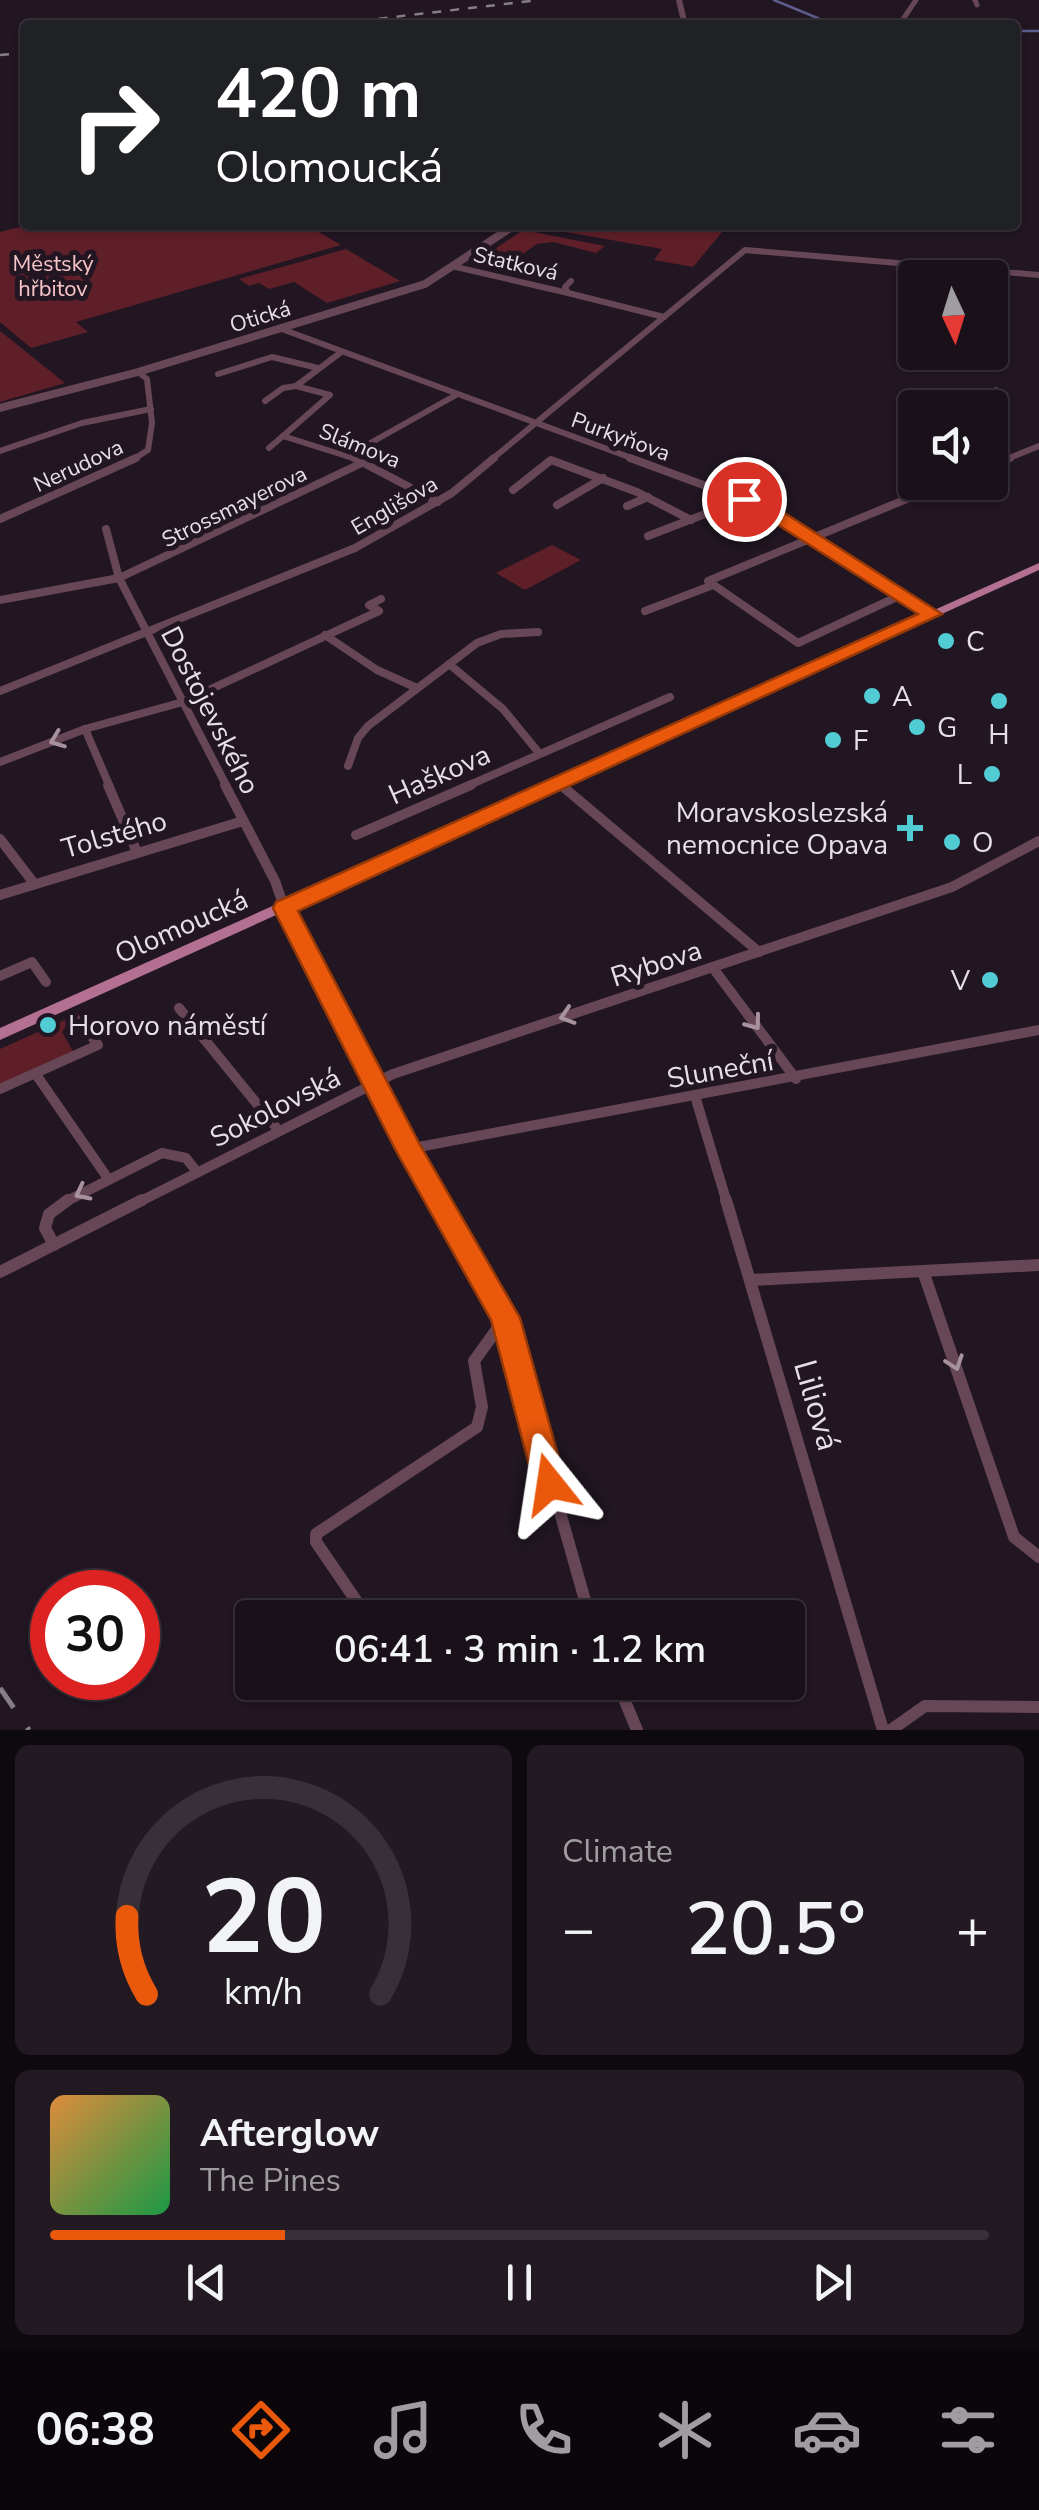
<!DOCTYPE html>
<html lang="en">
<head>
<meta charset="utf-8">
<style>
  body { margin:0; font-family:"Nunito Sans",sans-serif; background:#221923; color:#f1f3f6; height:100vh; display:flex; flex-direction:column; font-size:38px; white-space:nowrap }
  * { box-sizing:border-box; margin:0 }
  p { font-size:32px; color:#9f9da2 }
  .icon { flex:none; width:55px; height:55px; fill:none; stroke:currentColor; stroke-width:2; stroke-linecap:round; stroke-linejoin:round }
  .map { position:relative; height:1730px; overflow:hidden }
  .panel { display:flex; flex-direction:column; gap:15px; padding:15px; background:#0e090e; flex:1 }
  .panel>* { flex:none }
  .guide { position:absolute; left:20px; top:20px; width:1000px; height:210px; border-radius:10px; box-shadow:0 2px 8px #0004,0 0 0 2px #373039; background:#202124; color:#fff; overflow:hidden }
  .needle { width:65px; rotate:176deg }
  .buttons { position:absolute; left:898px; top:260px; display:grid; gap:20px }
  .buttons a { display:grid; place-items:center; width:110px; height:110px; border-radius:10px; background:#19101a; box-shadow:0 2px 8px #0004,0 0 0 2px #373039; font-size:50px }
  .speed { position:absolute; left:30px; top:1570px; display:flex; gap:20px; font-size:50px; font-weight:700; text-align:center }
  .speed>* { display:grid; place-content:center; width:130px; height:130px; border-radius:50%; background:#19101a; box-shadow:0 2px 8px #0004,0 0 0 2px #373039; line-height:1 }
  .speed .limit { border:15px solid #d22; background:#fff; color:#111 }
  .pin { position:absolute; display:grid; place-items:center; width:85px; height:85px; color:#fff; margin:-42px; border:5px solid #fff; border-radius:50%; box-shadow:0 2px 10px #0007 }
  .me { position:absolute; width:110px; margin:-55px; rotate:345deg; stroke-linejoin:round; filter:drop-shadow(0 0 8px #0008) }
  .turn { display:flex; align-items:center; gap:35px; height:210px; padding:0 30px; font-size:45px }
  .turn .icon { width:130px; height:130px; stroke-width:2.5 }
  .turn b { display:block; font-size:70px; line-height:85px }
  .big { font-size:75px; font-weight:600; line-height:1.1 }
  .panel .widget { flex:1; display:flex; flex-direction:column; justify-content:center; gap:15px; min-width:0; padding:0 35px; border-radius:15px; background:#221923 }
  .panel .dial { align-items:center; gap:0 }
  .dial svg { height:260px; overflow:visible; fill:none; stroke:#373039; stroke-width:7; stroke-linecap:round; text-anchor:middle }
  .dial text { fill:#f1f3f6; stroke:none }
  .song { display:flex; align-items:center; gap:30px }
  .cover { width:120px; height:120px; border-radius:15px; background:linear-gradient(135deg,hsl(30 70% 55%),hsl(140 70% 35%)) }
  .played { height:10px; border-radius:5px; background:linear-gradient(90deg,#ea580c 25%,#373039 25%) }
  .keys { display:flex; justify-content:space-around; direction:ltr }
  .heat { display:flex; justify-content:space-between; align-items:center; font-size:55px; direction:ltr }
  .panel .tiles { flex:1; display:grid; gap:15px; grid-template-columns:1fr 1fr }
  .widget:last-child { grid-column:span 2 }
  .trip { position:absolute; left:235px; top:1600px; width:570px; height:100px; border-radius:10px; background:#19101a; box-shadow:0 2px 8px #0004,0 0 0 2px #373039; font-weight:600; line-height:100px; text-align:center }
  .dock { display:flex; height:160px; justify-content:space-around; align-items:center; background:#0a060a; color:#9f9da2 }
  .dock .icon { width:70px; height:70px }
  .dock .selected { color:#ea580c }
  .dock b { font-size:45px; color:#f1f3f6 }
  .map>svg:first-child { display:block }
</style>
</head>
<body>
<div class="map">
<svg width="1039" height="1730" viewBox="0 0 1039 1730">
  <rect width="100%" height="100%" fill="#211622"/>
  <g fill="#5e1f29">
    <path d="M28,225H307L341,245L76,322L88,332L31,348L0,322V232Z"/>
    <path d="M728,225L693,267L654,260L662,249L532,226Z"/>
    <path d="M523,230L605,246L596,253L553,242L537,244L514,260L489,253Z"/>
    <path d="M346,249L400,281L327,303L294,282L269,289L259,283L249,286L239,279Z"/>
    <path d="M0,331L65,383L0,402Z"/>
    <path d="M552,545L581,560L525,590L496,573Z"/>
    <path d="M78,1014L82,1018L68,1024L62,1032L74,1053L0,1087V1049Z"/>
  </g>
  <g fill="none" stroke-linecap="round" stroke-linejoin="round">
    <g stroke="#5e5e8d" stroke-width="2.5">
      <path d="M774,0L832,24L871,25"/>
      <path d="M1015,31H1039"/>
    </g>
    <g stroke="#674655" stroke-width="5">
      <path d="M975,0L977,5"/>
      <path d="M899,25L916,0"/>
    </g>
    <g stroke="#674655" stroke-width="6">
      <path d="M456,267L568,293"/>
      <path d="M571,281L565,287L568,293L664,317"/>
      <path d="M279,328L637,460"/>
      <path d="M218,374L272,357L318,368"/>
      <path d="M265,401L283,388L296,386"/>
      <path d="M950,408L996,390"/>
      <path d="M915,421L899,427L915,435"/>
      <path d="M283,436L330,395L296,386L340,353"/>
      <path d="M269,448L283,436L359,460"/>
      <path d="M0,451L82,423L151,409"/>
      <path d="M349,455L456,395"/>
      <path d="M132,460L148,450L152,423L147,379L138,372"/>
      <path d="M491,460L745,250L1039,275"/>
      <path d="M1004,460L1039,446"/>
    </g>
    <g stroke="#674655" stroke-width="8">
      <path d="M354,458L438,502"/>
      <path d="M630,458L763,507L932,615"/>
      <path d="M990,466L1010,458"/>
      <path d="M513,490L551,460L637,492L691,520"/>
      <path d="M557,505L603,478"/>
      <path d="M627,506L648,497"/>
      <path d="M0,519L136,458"/>
      <path d="M106,529L119,578L227,787"/>
      <path d="M648,536L744,499"/>
      <path d="M901,595L798,643L708,581L948,482"/>
      <path d="M0,600L119,578L364,462"/>
      <path d="M645,611L713,585"/>
      <path d="M325,635L377,670L417,688"/>
      <path d="M449,664L503,709L539,753"/>
      <path d="M0,691L355,548L452,493L494,458"/>
      <path d="M85,729L110,787"/>
      <path d="M0,762L85,729L183,702L379,611L369,605L381,599"/>
      <path d="M348,766L358,738L368,726L477,643L501,634L538,632"/>
      <path d="M559,783L564,787"/>
      <path d="M465,787L670,697"/>
    </g>
    <g stroke="#674655" stroke-width="10">
      <path d="M108,785L136,850"/>
      <path d="M225,785L275,881L289,921L439,1203"/>
      <path d="M561,785L759,952"/>
      <path d="M356,835L471,785"/>
      <path d="M0,839L33,882"/>
      <path d="M0,895L243,821"/>
      <path d="M713,968L796,1079"/>
      <path d="M0,976L32,962L46,982"/>
      <path d="M179,1008L279,1131"/>
      <path d="M35,1073L109,1180"/>
      <path d="M0,1089L98,1045L80,1021"/>
      <path d="M695,1096L727,1203"/>
      <path d="M408,1149L1039,1030"/>
      <path d="M63,1203L162,1153L186,1158L197,1172"/>
      <path d="M137,1203L393,1074L952,887L1039,841"/>
    </g>
    <g stroke="#674655" stroke-width="12">
      <path d="M437,1200L505,1318L590,1618"/>
      <path d="M726,1200L883,1730"/>
      <path d="M54,1245L45,1228L49,1214L68,1200"/>
      <path d="M923,1271L1014,1537L1039,1557"/>
      <path d="M0,1272L142,1200"/>
      <path d="M752,1280L1039,1265"/>
      <path d="M368,1618L316,1542V1534L477,1427L482,1407L474,1361L505,1318"/>
      <path d="M522,1618L555,1606L589,1616"/>
      <path d="M414,1682L417,1686L429,1682"/>
      <path d="M617,1682L637,1730"/>
      <path d="M891,1730L925,1706L1039,1707"/>
    </g>
    <path stroke="#674655" stroke-width="6" d="M679,0L685,25"/>
    <path stroke="#674655" stroke-width="8" d="M0,408L138,372L425,284L515,225"/>
    <path fill="#b37091" fill-rule="evenodd" d="M1039,563V570L0,1040V1028Z"/>
    <g stroke="#867d87" stroke-width="2.5" stroke-dasharray="9 9" stroke-linecap="butt">
      <path d="M325,25L539,0"/>
      <path d="M0,55L25,53"/>
    </g>
    <path stroke="#867d87" stroke-width="5" stroke-dasharray="24 24" stroke-linecap="butt" d="M0,1688L29,1730"/>
  </g>
  <defs><path id="oneway-chevron" d="M-2-3.5L2.5 0L-2 3.5" fill="none" stroke-width="1.6" stroke-linecap="round" stroke-linejoin="round" transform="scale(2.5)"/></defs>
  <g stroke="#a7929e">
    <use href="#oneway-chevron" transform="translate(57 740) rotate(159)"/>
    <use href="#oneway-chevron" transform="translate(567 1016) rotate(162)"/>
    <use href="#oneway-chevron" transform="translate(754 1023) rotate(53)"/>
    <use href="#oneway-chevron" transform="translate(82 1193) rotate(153)"/>
    <use href="#oneway-chevron" transform="translate(955 1363) rotate(71)"/>
  </g>
  <path fill="#ea580c" stroke="#983908" stroke-width="2.5" d="M744,494L769,503L942,614L298,911L419,1143L520,1318L566,1484L561,1495L550,1499L539,1495L534,1484L491,1320L395,1149L273,908L276,902L918,614L756,511L737,503V496Z"/>
  <g fill="#51ccd5" stroke="#211622" stroke-width="4">
    <circle cx="946" cy="641" r="10"/>
    <circle cx="872" cy="696" r="10"/>
    <circle cx="999" cy="701" r="10"/>
    <circle cx="917" cy="727" r="10"/>
    <circle cx="833" cy="740" r="10"/>
    <circle cx="992" cy="774" r="10"/>
    <path d="M905 813h10v10h10v10h-10v10h-10v-10h-10v-10h10z"/>
    <circle cx="952" cy="842" r="10"/>
    <circle cx="990" cy="980" r="10"/>
    <circle cx="48" cy="1025" r="10"/>
  </g>
  <g text-anchor="middle" stroke-width="10" stroke-linejoin="round" paint-order="stroke">
    <g font-size="22" fill="#f7c5c8" stroke="#211622">
      <text x="53" y="271">Městský<tspan x="53" dy="25">hřbitov</tspan></text>
    </g>
    <g font-size="22" fill="#e7dfe7" stroke="#211622">
      <text transform="translate(516 263) rotate(13)" y="8">Statková</text>
      <text transform="translate(260 316) rotate(-17)" y="8">Otická</text>
      <text transform="translate(621 436) rotate(20)" y="8">Purkyňova</text>
      <text transform="translate(360 445) rotate(22)" y="8">Slámova</text>
      <text transform="translate(78 465) rotate(-25)" y="8">Nerudova</text>
      <text transform="translate(394 505) rotate(-30)" y="8">Englišova</text>
      <text transform="translate(234 506) rotate(-26)" y="8">Strossmayerova</text>
    </g>
    <g font-size="28" fill="#e7dfe7" stroke="#211622" text-anchor="start">
      <text x="966" y="651">C</text>
      <text x="892" y="706">A</text>
      <text x="937" y="737">G</text>
      <text x="999" y="744" text-anchor="middle">H</text>
      <text x="853" y="750">F</text>
      <text x="972" y="784" text-anchor="end">L</text>
      <text x="888" y="822" text-anchor="end">Moravskoslezská<tspan x="888" dy="32">nemocnice Opava</tspan></text>
      <text x="972" y="852">O</text>
      <text x="970" y="990" text-anchor="end">V</text>
      <text x="68" y="1035">Horovo náměstí</text>
    </g>
    <g font-size="28" fill="#e7dfe7" stroke="#211622">
      <text transform="translate(211 710) rotate(63)" y="10">Dostojevského</text>
      <text transform="translate(439 774) rotate(-24)" y="10">Haškova</text>
      <text transform="translate(114 834) rotate(-16)" y="10">Tolstého</text>
      <text transform="translate(181 926) rotate(-24)" y="10">Olomoucká</text>
      <text transform="translate(656 963) rotate(-18)" y="10">Rybova</text>
      <text transform="translate(720 1069) rotate(-10)" y="10">Sluneční</text>
      <text transform="translate(275 1107) rotate(-27)" y="10">Sokolovská</text>
    </g>
    <g font-size="32" fill="#e7dfe7" stroke="#211622">
      <text transform="translate(817 1405) rotate(74)" y="11">Liliová</text>
    </g>
  </g>
</svg>
<div class="buttons">
<a><svg class="needle" viewBox="-14 -14 28 28"><path d="M0-13l5 13h-10z" fill="#e53935"/><path d="M0 13l5-13h-10z" fill="#9f9da2"/></svg></a>
<a><svg class="icon" aria-label="sound" viewBox="0 0 24 24"><path d="M4 9h4l5-4v14l-5-4H4zM17 9q2 3 0 6"/></svg></a>
</div>
<div class="speed"><div class="limit">30</div></div>
<div class="pin" style="left:744px;top:499px;background:#d93025"><svg class="icon" aria-label="arrive" viewBox="0 0 24 24"><path d="M6 21V4h12l-3 4 3 4H6"/></svg></div>
<svg class="me" style="left:550px;top:1484px" viewBox="-20 -20 40 40"><path d="M0-17L14 15 0 8-14 15z" fill="#ea580c" stroke="#fff" stroke-width="4"/></svg>
<div class="trip">06:41 · 3 min · 1.2 km</div>
<div class="guide">
<div class="turn"><svg class="icon" aria-label="right" viewBox="0 0 24 24"><path d="M7 20v-9h11M14 6l5 5-5 5"/></svg><div><b>420 m</b>Olomoucká</div></div>
</div>
</div>
<section class="panel">
<div class="tiles">
<div class="widget dial"><svg viewBox="0 0 100 80">
<path d="M14 69A42 42 0 1 1 86 69"/>
<path d="M14 69A42 42 0 0 1 8 45" stroke="#ea580c"/>
<text x="50" y="56" font-size="32" font-weight="700">20</text>
<text x="50" y="72" font-size="11">km/h</text>
</svg></div>
<div class="widget"><p>Climate</p>
<div class="heat"><a>−</a><b class="big">20.5°</b><a>+</a></div>
</div>
<div class="widget">
<div class="song"><i class="cover"></i><div><b>Afterglow</b><p>The Pines</p></div></div>
<div class="played"></div>
<div class="keys"><svg class="icon" aria-label="previous" viewBox="0 0 24 24"><path d="M18 5L8 12l10 7zM5 5v14"/></svg><svg class="icon" aria-label="pause" viewBox="0 0 24 24"><path d="M8 5v14M16 5v14"/></svg><svg class="icon" aria-label="next" viewBox="0 0 24 24"><path d="M6 5l10 7-10 7zM19 5v14"/></svg></div>
</div>
</div>
</section>
<nav class="dock">
<b>06:38</b>
<svg class="icon selected" aria-label="directions" viewBox="0 0 24 24"><path d="M12 3l9 9-9 9-9-9zM9 14v-3h6M13 9l2 2-2 2"/></svg>
<svg class="icon" aria-label="music" viewBox="0 0 24 24"><path d="M9 18V5l10-2v13"/><circle cx="6" cy="18" r="3"/><circle cx="16" cy="16" r="3"/></svg>
<svg class="icon" aria-label="phone" viewBox="0 0 24 24"><path d="M5 4h4l2 5-3 2q2 4 5 5l2-3 5 2v4C11 20 4 13 5 4z"/></svg>
<svg class="icon" aria-label="climate" viewBox="0 0 24 24"><path d="M12 3v18M4 7l16 10M4 17L20 7"/></svg>
<svg class="icon" aria-label="car" viewBox="0 0 24 24"><path d="M5 17H2v-5l4-1 3-4h7l3 4 3 1v5h-3M9 17h6M6 11h13"/><circle cx="7" cy="17" r="2"/><circle cx="17" cy="17" r="2"/></svg>
<svg class="icon" aria-label="filters" viewBox="0 0 24 24"><path d="M4 7h16M4 17h16"/><circle cx="9" cy="7" r="2"/><circle cx="15" cy="17" r="2"/></svg>
</nav>
</body>
</html>
